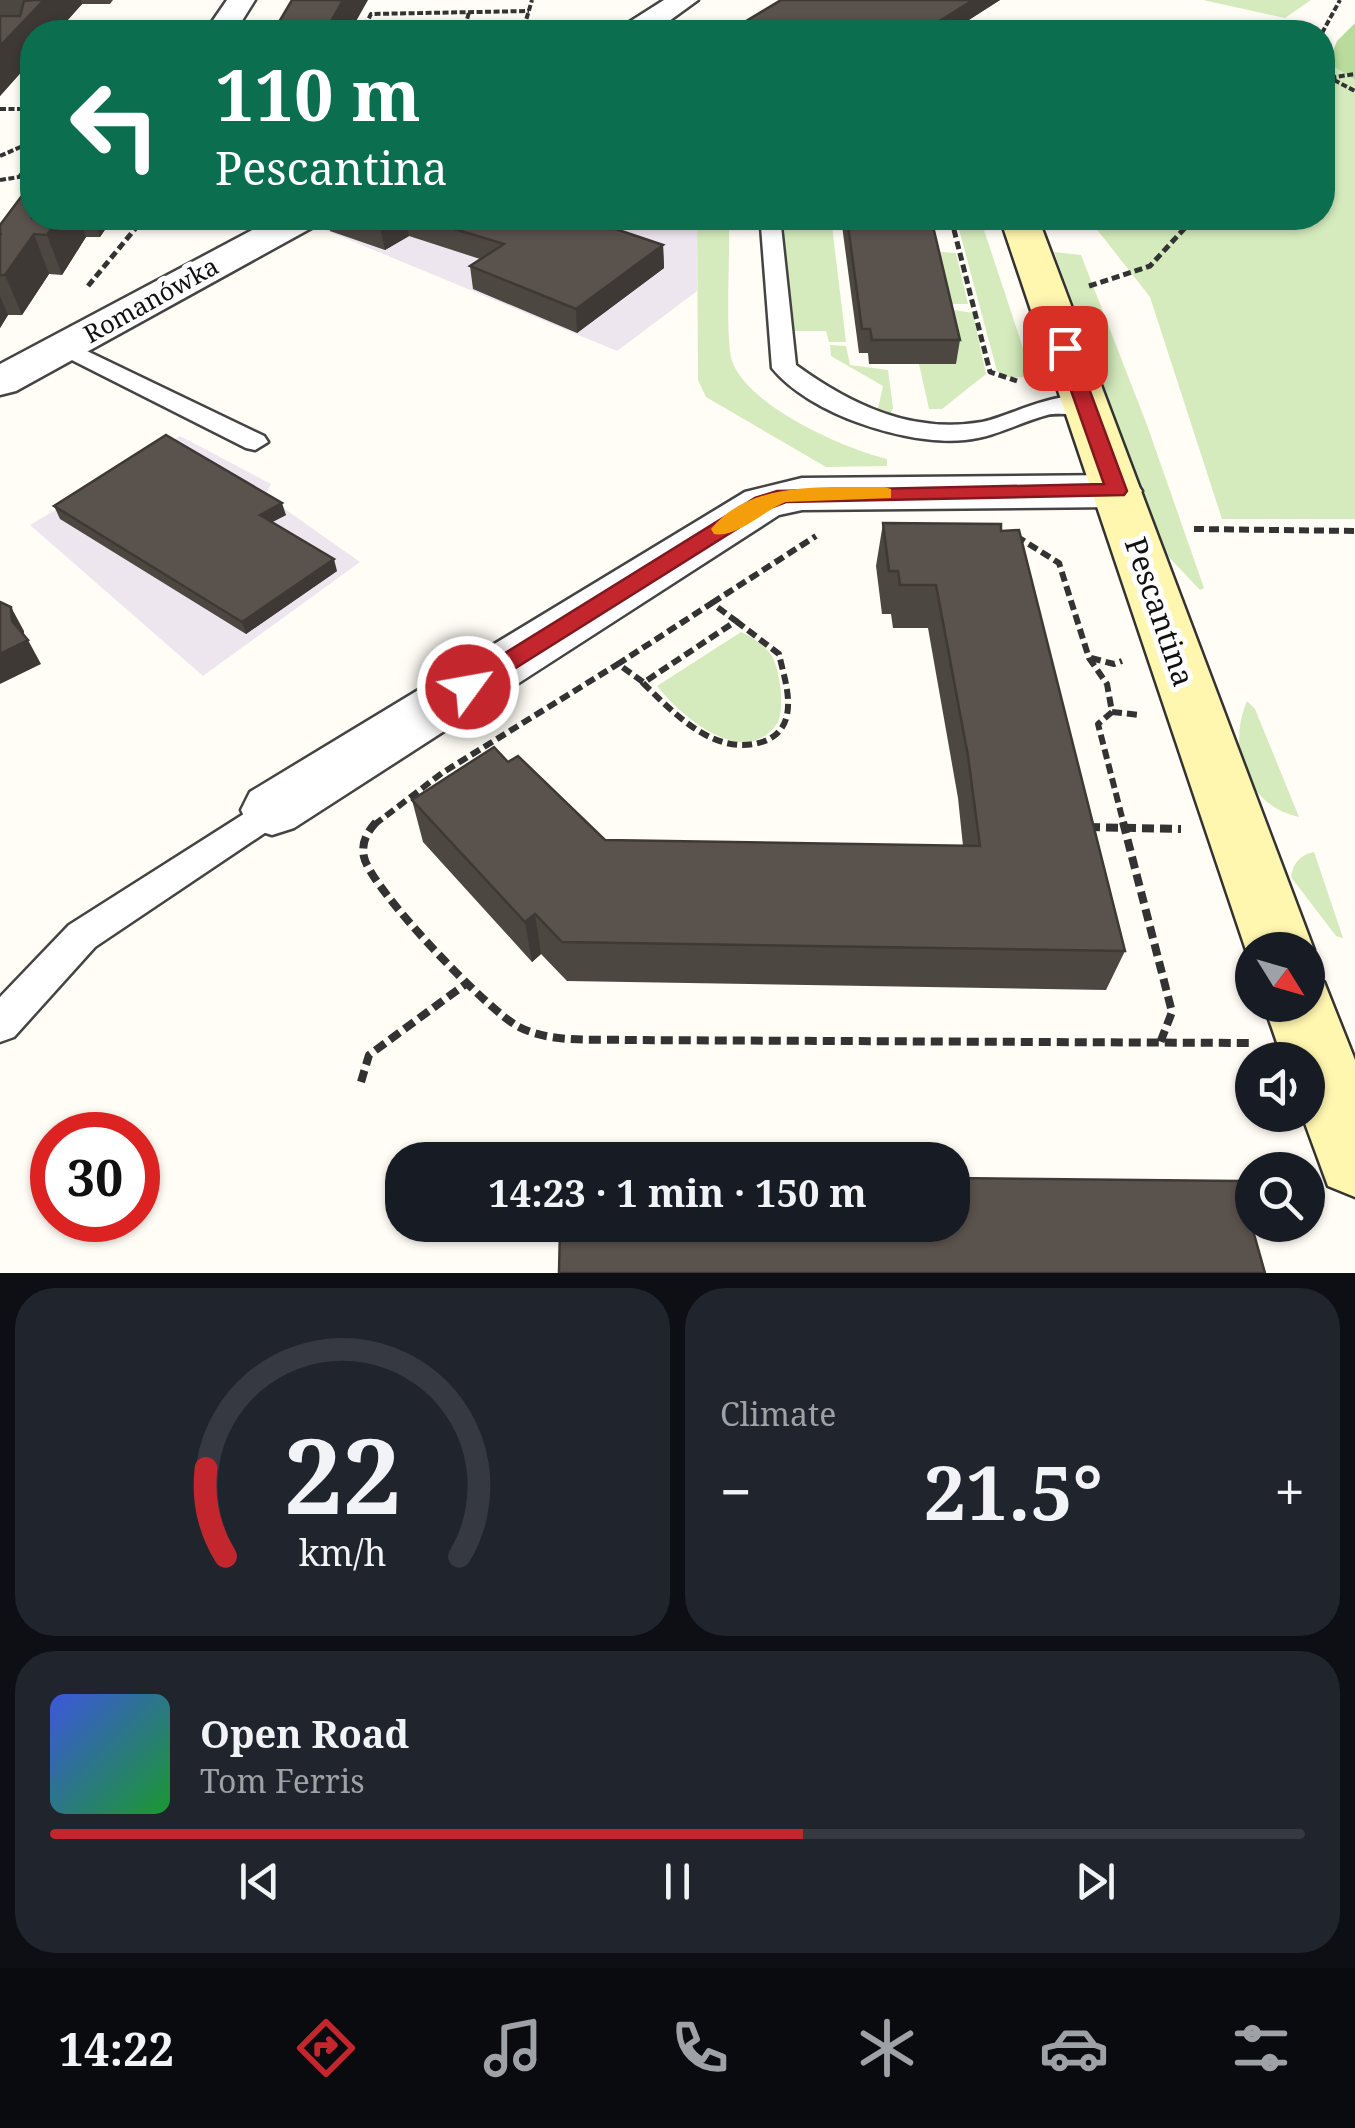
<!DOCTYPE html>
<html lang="en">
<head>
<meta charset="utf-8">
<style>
  body { margin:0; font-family:"Noto Serif",serif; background:#20242c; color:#f1f3f6; height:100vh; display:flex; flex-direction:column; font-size:38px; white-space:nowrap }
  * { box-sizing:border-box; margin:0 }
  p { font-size:32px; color:#9ea1a6 }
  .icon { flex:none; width:55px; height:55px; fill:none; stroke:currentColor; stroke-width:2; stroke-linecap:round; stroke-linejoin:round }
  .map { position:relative; height:1273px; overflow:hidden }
  .details { display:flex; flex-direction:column; gap:15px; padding:15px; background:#0d0f14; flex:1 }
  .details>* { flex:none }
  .guide { position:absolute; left:20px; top:20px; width:1315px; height:210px; border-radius:40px; box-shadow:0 2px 8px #0004; background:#0b6e4f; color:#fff; overflow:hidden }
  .needle { width:65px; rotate:127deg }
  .fabs { position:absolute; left:1235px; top:932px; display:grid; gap:20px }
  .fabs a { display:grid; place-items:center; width:90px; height:90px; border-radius:50%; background:#171b24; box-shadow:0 2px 8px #0004; font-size:50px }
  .speed { position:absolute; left:30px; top:1112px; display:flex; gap:20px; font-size:50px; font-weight:700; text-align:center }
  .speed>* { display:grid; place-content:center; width:130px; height:130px; border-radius:50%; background:#171b24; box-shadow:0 2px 8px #0004; line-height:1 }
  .speed .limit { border:15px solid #d22; background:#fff; color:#111 }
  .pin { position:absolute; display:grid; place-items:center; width:85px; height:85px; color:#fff; margin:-42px; border-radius:20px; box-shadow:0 5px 15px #0006 }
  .me { position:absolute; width:110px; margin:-55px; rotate:58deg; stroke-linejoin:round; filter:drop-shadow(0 0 8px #0008) }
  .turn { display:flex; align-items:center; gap:35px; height:210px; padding:0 30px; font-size:45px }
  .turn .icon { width:130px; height:130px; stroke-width:2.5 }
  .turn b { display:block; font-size:70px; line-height:85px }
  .big { font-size:75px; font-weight:700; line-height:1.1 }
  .details .card { flex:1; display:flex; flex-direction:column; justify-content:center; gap:15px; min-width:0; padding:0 35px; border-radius:40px; background:#20242c }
  .details .dial { align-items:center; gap:0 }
  .dial svg { height:260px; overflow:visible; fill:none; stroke:#363941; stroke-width:7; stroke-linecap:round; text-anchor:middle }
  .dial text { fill:#f1f3f6; stroke:none }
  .song { display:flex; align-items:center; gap:30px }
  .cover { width:120px; height:120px; border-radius:15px; background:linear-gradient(135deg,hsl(230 70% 55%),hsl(130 70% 35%)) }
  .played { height:10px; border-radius:5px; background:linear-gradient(90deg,#c4262e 60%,#363941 60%) }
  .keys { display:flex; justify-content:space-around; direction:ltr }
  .heat { display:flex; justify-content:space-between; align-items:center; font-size:55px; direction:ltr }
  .details .tiles { flex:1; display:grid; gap:15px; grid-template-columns:1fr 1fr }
  .card:last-child { grid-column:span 2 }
  .trip { position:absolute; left:385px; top:1142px; width:585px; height:100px; border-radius:40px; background:#171b24; box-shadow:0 2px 8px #0004; font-weight:700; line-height:100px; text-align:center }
  .menu { display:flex; height:160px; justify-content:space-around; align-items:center; background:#090b0e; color:#9ea1a6 }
  .menu .icon { width:70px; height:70px }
  .menu .selected { color:#c4262e }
  .menu b { font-size:45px; color:#f1f3f6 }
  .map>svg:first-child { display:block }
</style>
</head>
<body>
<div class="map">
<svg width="1355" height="1273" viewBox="0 0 1355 1273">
  <rect width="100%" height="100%" fill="#fffdf5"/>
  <g fill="#eee6ef">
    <path d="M322,218H697V291L617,351L311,224Z"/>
    <path d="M180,436L271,484L265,495L360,562L203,676L30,525Z"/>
  </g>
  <g fill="#d5ebbd">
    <path d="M1203,0H1311L1285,18Z"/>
    <path d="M1328,63L1355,80V519H1222L1150,297L1088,218H1322L1323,70Z"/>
    <path d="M697,218H755V224L729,227C730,256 725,338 732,361C748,406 842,448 887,459V466L826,467L706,397L698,380Z"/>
    <path d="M760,218H831L846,342H829L826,331H789L780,225L760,224Z"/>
    <path d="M956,218H980L1033,378L1007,377L997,371Z"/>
    <path d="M930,251L956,253L968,304H942Z"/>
    <path d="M1054,252L1081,255L1147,425L1204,588L1200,590L1165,553Z"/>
    <path d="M942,308L973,313L986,374L942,409H929L919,364H946Z"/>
    <path d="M830,345L846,346L850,365L888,370L893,408L890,414L877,413L883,386L831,356Z"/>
    <path d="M741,632C751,636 766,646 772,656C780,670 786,712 776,725C742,770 680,715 657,686Z"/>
    <path d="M1247,701L1255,709L1299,817C1245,805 1227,748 1247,701Z"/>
    <path d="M1314,852L1343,938L1336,936L1291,877C1293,863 1300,855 1314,852Z"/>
  </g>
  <path fill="#b9dc9c" d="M1355,23V80L1328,63L1337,41Z"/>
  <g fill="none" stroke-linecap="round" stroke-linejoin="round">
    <defs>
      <g id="lane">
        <path d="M771,220L781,226L796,365C851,405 912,434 982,422C1010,417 1075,379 1098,406C1086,420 1064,411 1047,415C1018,423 995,437 965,440C907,446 809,414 772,368L761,226Z"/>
        <path d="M64,340L264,436L268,442L255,450L246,448L56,352L52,347Z"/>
        <path d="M272,796L284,800L289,810L284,820L95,947L14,1037L0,1042V997L69,925Z"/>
      </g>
      <g id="street">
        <path d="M227,0H255L235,32H205Z"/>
        <path d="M664,0H698L654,32H619L623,26Z"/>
        <path d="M275,218H321L315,226L16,391L0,395V364Z"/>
        <path d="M1117,475L1134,480L1142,491L1134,502L1117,507L802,510L779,515L294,828L272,835L250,828L241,810L250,792L745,492L802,478Z"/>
      </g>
      <g id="secondary">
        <path d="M1000,218H1038L1314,950L1308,964V950H1252V964L1246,950Z"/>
        <path d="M1308,976L1324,982L1355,1060V1197L1328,1186L1302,1115H1308V1060H1283L1264,1005H1308Z"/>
      </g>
    </defs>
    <use href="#lane" stroke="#444" stroke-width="5"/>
    <use href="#street" stroke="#444" stroke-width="5"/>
    <use href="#secondary" stroke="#333" stroke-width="5"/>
    <g stroke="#333" stroke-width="4" stroke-dasharray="6 2.5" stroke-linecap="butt">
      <path d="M365,26L371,14L529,11"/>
      <path d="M465,27L469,12"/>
      <path d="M524,27L532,0"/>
      <path d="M1322,33L1340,0"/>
      <path d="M1322,79L1355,74"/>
      <path d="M1334,80L1355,91"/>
      <path d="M0,109H32"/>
      <path d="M0,156L32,142"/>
      <path d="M0,180L19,177L32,161"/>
    </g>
    <g stroke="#333" stroke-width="5" stroke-dasharray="8 4" stroke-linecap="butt">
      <path d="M951,218L990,372L1017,381"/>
      <path d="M88,286L144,218"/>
      <path d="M1089,286L1150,266L1194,218"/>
    </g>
    <g stroke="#333" stroke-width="6" stroke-dasharray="10 5" stroke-linecap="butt">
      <path d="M1194,529L1355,531"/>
      <path d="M1016,536L1059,563L1089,658L1107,684L1112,712L1098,724L1124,825"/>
      <path d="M712,603L816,536"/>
      <path d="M736,621L779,654C783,673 791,695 787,715C784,729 775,738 762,742C714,757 674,713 643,683Z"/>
      <path d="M1091,658L1114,664L1122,661"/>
      <path d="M643,682L618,664L712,603L736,621"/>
      <path d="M1112,712L1140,715"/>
      <path d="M374,825L442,773L618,664"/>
    </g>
    <g stroke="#333" stroke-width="8" stroke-dasharray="12 6" stroke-linecap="butt">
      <path d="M376,822C367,833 361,842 364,857C371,889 488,1011 519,1027C550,1043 592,1039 626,1040L1250,1043"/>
      <path d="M1123,822L1172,1012L1160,1043"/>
      <path d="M1088,827L1181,829"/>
      <path d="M361,1082L369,1055L467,983"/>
    </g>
    <use href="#lane" fill="#fff" fill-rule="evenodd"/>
    <use href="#street" fill="#fff" fill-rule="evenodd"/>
    <use href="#secondary" fill="#fff6b0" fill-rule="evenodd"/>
  </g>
  <g fill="#4d4742">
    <path d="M0,0H113L110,4H82L57,32H32V60L0,96Z"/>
    <path d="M781,0H1000L950,32H728Z"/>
    <path d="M32,112V149L23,124Z"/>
    <path d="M32,218H113L100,237H86L62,275L49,274L22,315H8L0,328V225Z"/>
    <path d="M327,218H621L607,226L663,245L664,268L577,333L473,289L470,266L480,259L409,236L385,250L330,231Z"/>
    <path d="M841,218H931L960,340L956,364H869L868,353H859Z"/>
    <path d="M54,506L286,515L272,522L337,571L246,634L60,519Z"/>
    <path d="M883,523L1001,531L1125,951L1106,990L567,981L541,954L532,962L423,842L412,800L508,762L605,840L963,846L958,798L928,628H893L891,614H882L876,566Z"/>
    <path d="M894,1225H952L1265,1273L895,1234Z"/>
  </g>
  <g fill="#3f3936">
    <path d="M44,0H81L82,4L57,32H32V60L0,96V46Z"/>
    <path d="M343,0H368L350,32H325Z"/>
    <path d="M973,0H1000L950,32H922Z"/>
    <path d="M58,218H79L86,237L62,275L47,235Z"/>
    <path d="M93,218H113L100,237Z"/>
    <path d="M398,218H406L409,236L385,250L380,227Z"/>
    <path d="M583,218H621L584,241Z"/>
    <path d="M34,234L49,274L22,315L5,275Z"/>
    <path d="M663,245L664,268L577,333L576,309Z"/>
    <path d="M0,296L8,315L0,328Z"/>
    <path d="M282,503L286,515L263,527L260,515Z"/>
    <path d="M334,559L337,571L246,634L242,622Z"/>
    <path d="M11,607L24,631V642L28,640L41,664L0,684V654L12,621Z"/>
    <path d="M535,914L541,954L532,962L525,922Z"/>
  </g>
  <g fill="#5a524d" stroke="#3f3936" stroke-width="2.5">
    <path d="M34,0H44L0,46V16H20L24,1Z"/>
    <path d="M292,0H343L325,32H273Z"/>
    <path d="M781,0H973L922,32H891L861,26L853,32H728Z"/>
    <path d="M32,112V124H23Z"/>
    <path d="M21,197H32V218H58L47,235L34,234L5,275H0V234H2H0V225Z"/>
    <path d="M353,218H398L380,227Z"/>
    <path d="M418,218H583L663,245L576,309L470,266L504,244Z"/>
    <path d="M847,218H931L960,340H872L870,329H862Z"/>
    <path d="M166,435L282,503L260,515L334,559L242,622L54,506Z"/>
    <path d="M883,523L1001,524V531L1019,530L1125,951L562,942L535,914L525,922L412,800L494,747L508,762L518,756L605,840L980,846L968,756L936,585H900L898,571H889Z"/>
    <path d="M0,602L11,607L12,621L28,640L0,654Z"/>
    <path d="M952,1178L1239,1181L1265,1273H559L560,1229L909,1235L908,1225H952Z"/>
  </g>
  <path fill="#c4262e" stroke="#7f191e" stroke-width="2.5" d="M1065,342L1074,348L1127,491L1124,495L786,502L770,508L476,693H460L456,687L460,681L755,498L777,491L1104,484L1056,348Z"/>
  <path fill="#f59e0b" d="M884,487L891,489V498L786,502C764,510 737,538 714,534L711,529C752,479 827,488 884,487Z"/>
  <g text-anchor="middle" stroke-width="10" stroke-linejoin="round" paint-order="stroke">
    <g font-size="25" fill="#111" stroke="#fff">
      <text transform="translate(151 300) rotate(-29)" y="9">Romanówka</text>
    </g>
    <g font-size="30" fill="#111" stroke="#fff">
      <text transform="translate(1159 612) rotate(71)" y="10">Pescantina</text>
    </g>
  </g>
</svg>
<div class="fabs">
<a><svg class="needle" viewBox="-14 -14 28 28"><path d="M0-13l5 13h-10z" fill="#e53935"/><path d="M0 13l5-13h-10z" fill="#9ea1a6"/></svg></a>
<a><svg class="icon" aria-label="sound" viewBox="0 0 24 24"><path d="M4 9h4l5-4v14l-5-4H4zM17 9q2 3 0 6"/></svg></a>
<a><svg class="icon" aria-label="search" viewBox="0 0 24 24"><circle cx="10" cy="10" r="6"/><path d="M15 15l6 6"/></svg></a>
</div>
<div class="speed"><div class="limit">30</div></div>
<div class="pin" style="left:1065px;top:348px;background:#d93025"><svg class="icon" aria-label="arrive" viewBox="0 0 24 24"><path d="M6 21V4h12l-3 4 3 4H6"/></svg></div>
<svg class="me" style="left:468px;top:687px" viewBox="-20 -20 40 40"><circle r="17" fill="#c4262e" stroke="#fff" stroke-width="3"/><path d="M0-11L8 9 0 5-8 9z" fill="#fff"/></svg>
<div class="trip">14:23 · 1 min · 150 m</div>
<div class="guide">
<div class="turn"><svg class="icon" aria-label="left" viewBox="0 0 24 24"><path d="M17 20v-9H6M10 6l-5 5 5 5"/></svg><div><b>110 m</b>Pescantina</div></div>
</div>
</div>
<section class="details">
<div class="tiles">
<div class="card dial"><svg viewBox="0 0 100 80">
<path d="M14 69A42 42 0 1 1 86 69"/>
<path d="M14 69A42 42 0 0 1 8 42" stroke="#c4262e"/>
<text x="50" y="56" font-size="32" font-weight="700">22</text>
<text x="50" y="72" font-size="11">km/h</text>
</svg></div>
<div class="card"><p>Climate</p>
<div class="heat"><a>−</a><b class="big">21.5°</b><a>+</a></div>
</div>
<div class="card">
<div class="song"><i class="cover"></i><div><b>Open Road</b><p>Tom Ferris</p></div></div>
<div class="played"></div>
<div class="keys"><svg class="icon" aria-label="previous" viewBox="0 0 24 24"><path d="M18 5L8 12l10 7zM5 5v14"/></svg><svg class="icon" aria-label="pause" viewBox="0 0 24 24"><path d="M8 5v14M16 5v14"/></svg><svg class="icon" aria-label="next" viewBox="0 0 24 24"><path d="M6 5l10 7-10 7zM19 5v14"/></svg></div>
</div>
</div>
</section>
<nav class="menu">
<b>14:22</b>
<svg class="icon selected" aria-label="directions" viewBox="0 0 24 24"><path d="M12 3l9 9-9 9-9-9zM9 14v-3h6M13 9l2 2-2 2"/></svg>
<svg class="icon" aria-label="music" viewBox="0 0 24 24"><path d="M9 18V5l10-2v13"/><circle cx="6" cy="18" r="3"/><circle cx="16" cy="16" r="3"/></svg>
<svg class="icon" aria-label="phone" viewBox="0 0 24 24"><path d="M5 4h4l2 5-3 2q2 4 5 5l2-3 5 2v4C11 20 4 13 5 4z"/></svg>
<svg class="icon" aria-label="climate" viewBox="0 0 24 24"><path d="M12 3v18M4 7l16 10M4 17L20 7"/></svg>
<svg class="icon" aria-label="car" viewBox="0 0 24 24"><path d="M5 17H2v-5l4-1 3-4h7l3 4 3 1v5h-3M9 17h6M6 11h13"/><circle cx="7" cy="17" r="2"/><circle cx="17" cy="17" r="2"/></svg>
<svg class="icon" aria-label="filters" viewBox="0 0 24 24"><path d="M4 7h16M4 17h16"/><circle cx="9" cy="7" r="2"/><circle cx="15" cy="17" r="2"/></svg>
</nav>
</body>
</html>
